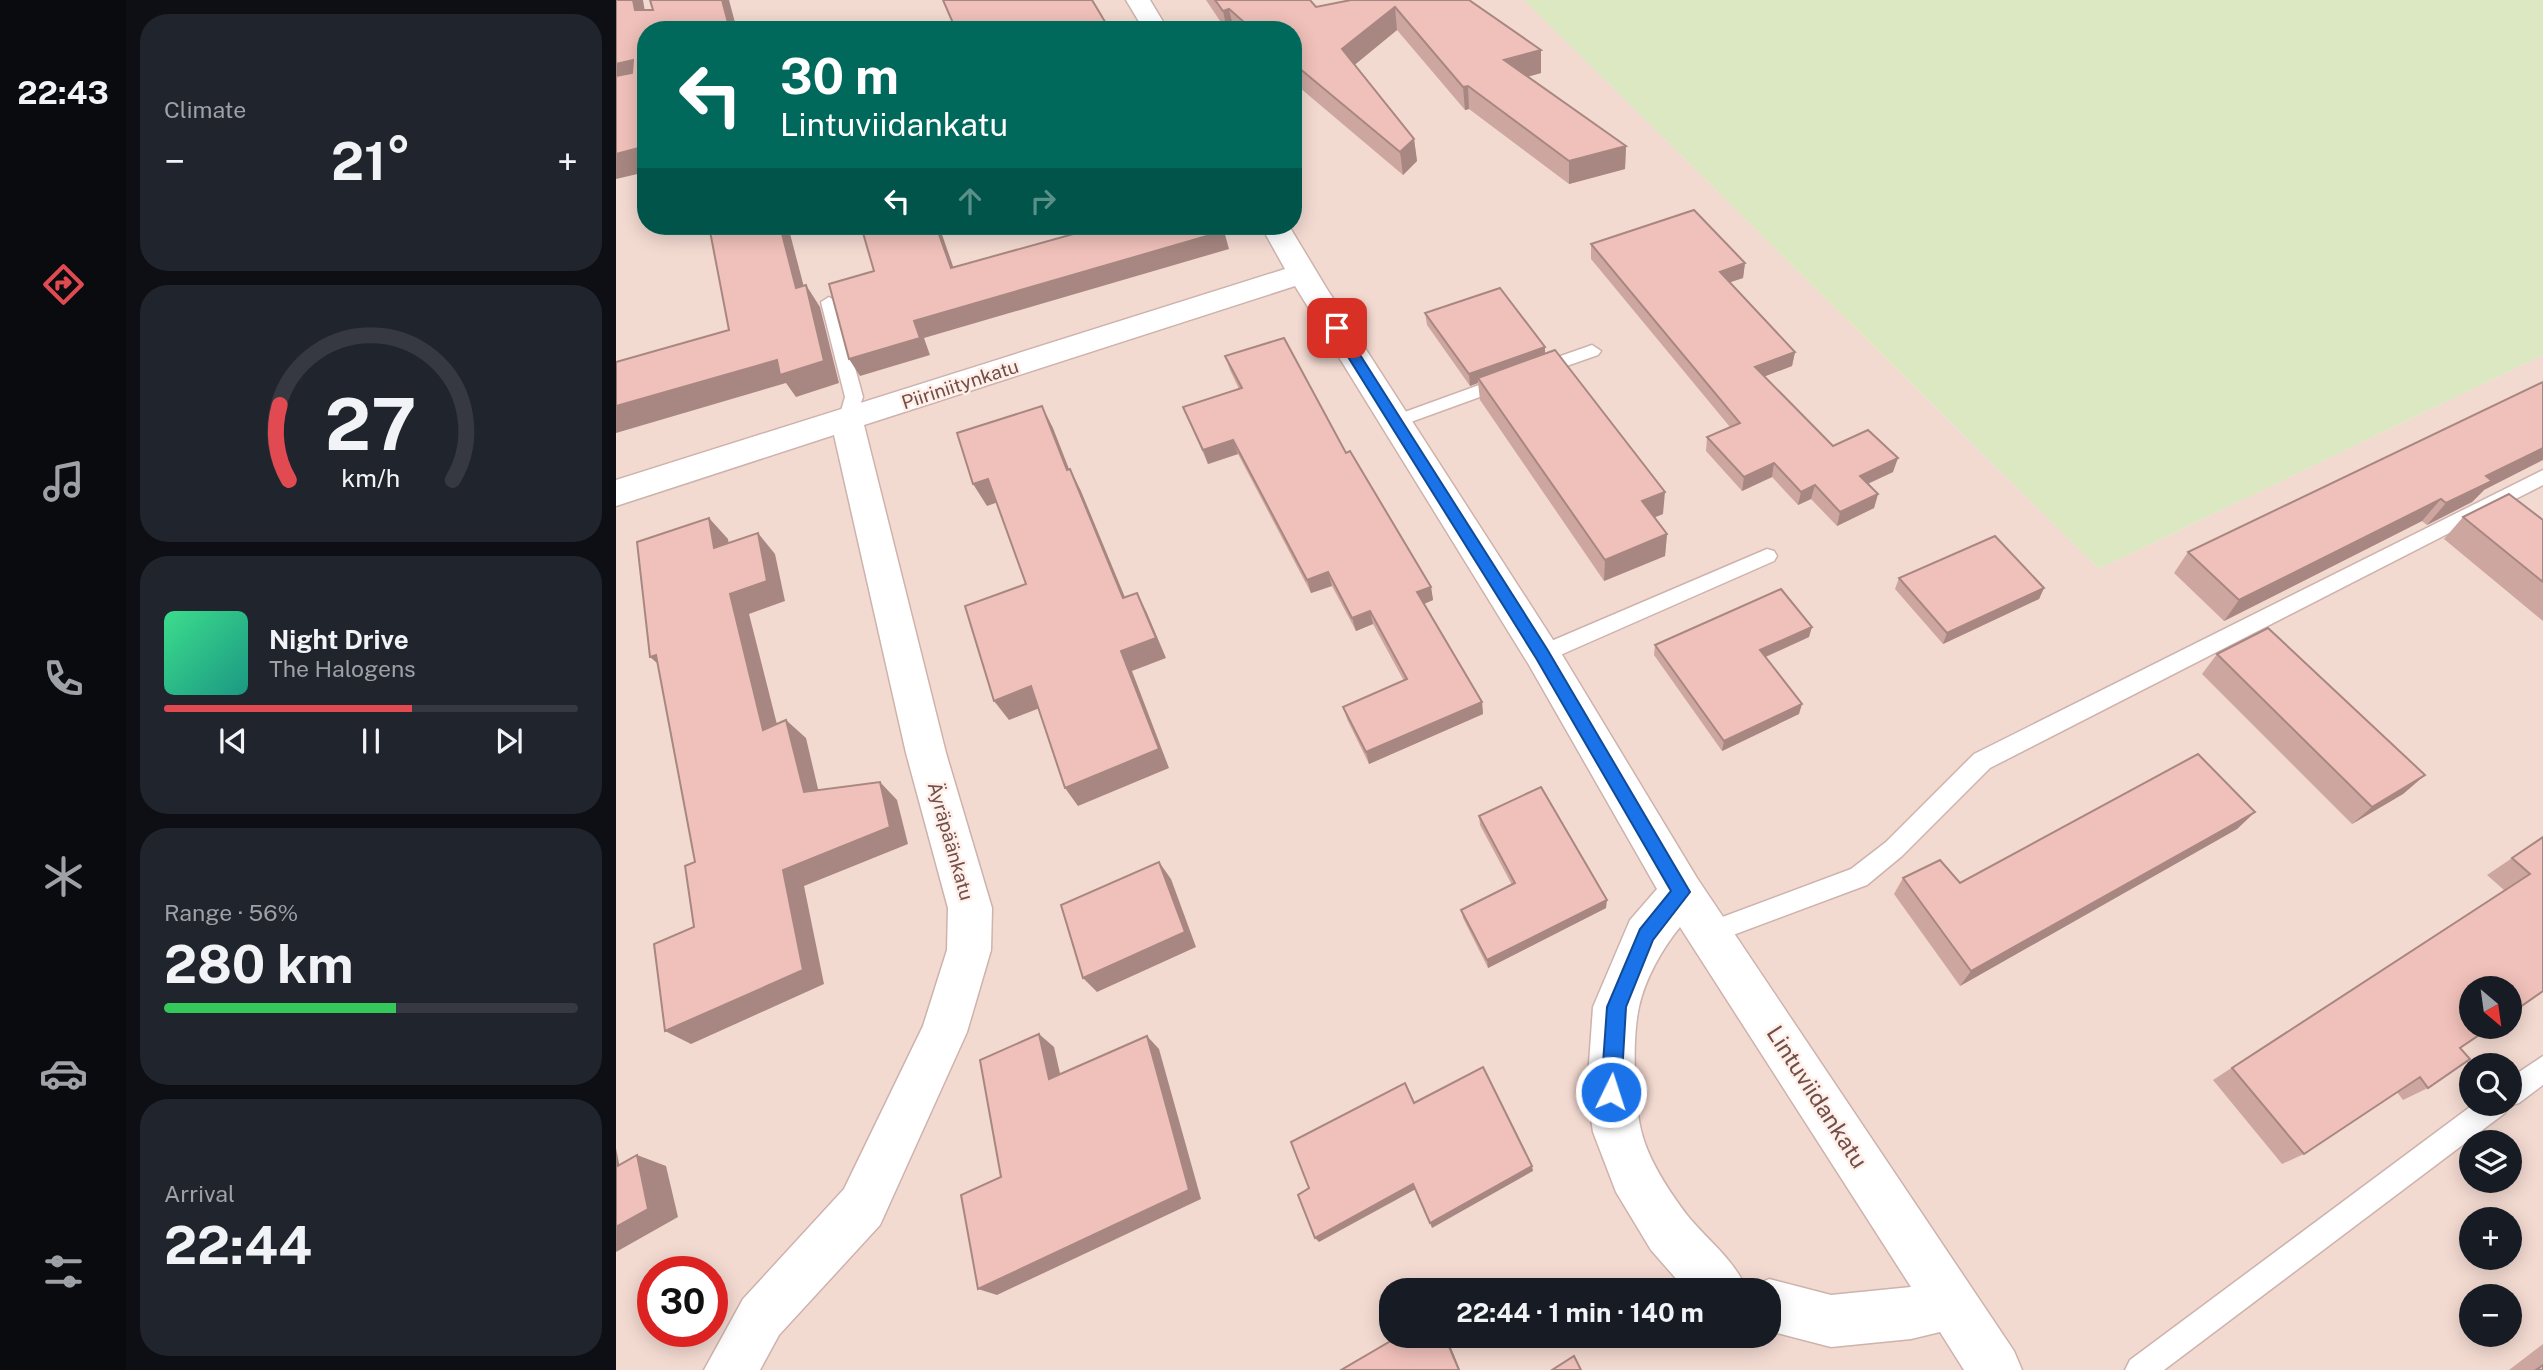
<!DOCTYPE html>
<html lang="en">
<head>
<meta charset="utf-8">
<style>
  body { margin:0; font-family:"Public Sans",sans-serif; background:#20242c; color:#f1f3f6; height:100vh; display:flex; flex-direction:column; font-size:26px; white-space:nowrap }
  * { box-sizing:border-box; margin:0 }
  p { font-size:23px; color:#9ea1a6 }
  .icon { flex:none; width:38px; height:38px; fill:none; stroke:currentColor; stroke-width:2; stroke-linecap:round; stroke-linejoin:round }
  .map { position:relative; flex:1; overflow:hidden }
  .drawer { display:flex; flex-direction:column; gap:14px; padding:14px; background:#0d0f14; width:490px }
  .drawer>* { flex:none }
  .hud { position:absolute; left:21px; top:21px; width:665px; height:214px; border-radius:28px; box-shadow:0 4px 18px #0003; background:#00695c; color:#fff; overflow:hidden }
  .needle { width:46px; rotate:151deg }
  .buttons { position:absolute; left:1843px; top:976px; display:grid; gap:14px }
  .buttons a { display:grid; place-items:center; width:63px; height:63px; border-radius:50%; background:#171b24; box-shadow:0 4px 18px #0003; font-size:35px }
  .speed { position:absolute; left:21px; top:1256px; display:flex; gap:14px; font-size:35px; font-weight:700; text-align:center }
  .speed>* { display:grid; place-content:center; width:91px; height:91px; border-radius:50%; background:#171b24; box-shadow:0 4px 18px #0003; line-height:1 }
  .speed .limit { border:10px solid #d22; background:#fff; color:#111 }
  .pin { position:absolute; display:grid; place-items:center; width:60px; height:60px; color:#fff; margin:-30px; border-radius:14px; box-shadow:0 4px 10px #0006 }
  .me { position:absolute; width:77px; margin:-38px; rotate:4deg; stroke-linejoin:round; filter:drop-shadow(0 0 5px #0008) }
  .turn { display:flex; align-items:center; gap:24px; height:147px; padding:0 28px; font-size:32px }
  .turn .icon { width:91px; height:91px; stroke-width:2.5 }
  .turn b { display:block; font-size:49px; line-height:60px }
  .lanes { display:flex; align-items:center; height:66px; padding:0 28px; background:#0003; justify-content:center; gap:35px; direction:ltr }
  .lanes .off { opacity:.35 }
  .big { font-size:52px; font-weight:700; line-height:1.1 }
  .drawer .card { flex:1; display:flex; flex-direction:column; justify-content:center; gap:10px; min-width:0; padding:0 24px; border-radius:28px; background:#20242c }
  .drawer .dial { align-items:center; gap:0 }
  .dial svg { height:182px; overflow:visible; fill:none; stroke:#363941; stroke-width:7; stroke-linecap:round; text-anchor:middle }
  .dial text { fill:#f1f3f6; stroke:none }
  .song { display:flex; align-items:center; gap:21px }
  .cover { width:84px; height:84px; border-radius:10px; background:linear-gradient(135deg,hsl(150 70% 55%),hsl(170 70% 35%)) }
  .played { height:7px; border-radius:4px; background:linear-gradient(90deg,#e24a52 60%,#363941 60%) }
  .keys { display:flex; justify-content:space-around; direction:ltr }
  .heat { display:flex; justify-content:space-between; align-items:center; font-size:38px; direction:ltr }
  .charge { height:10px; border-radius:5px; background:linear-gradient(90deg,#34c759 56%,#363941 0) }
  .trip { position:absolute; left:763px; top:1278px; width:402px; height:70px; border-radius:28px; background:#171b24; box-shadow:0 4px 18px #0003; font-weight:700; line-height:70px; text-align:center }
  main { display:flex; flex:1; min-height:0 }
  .tabs { display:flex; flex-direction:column; width:126px; justify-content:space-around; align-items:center; background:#090b0e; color:#9ea1a6 }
  .tabs .icon { width:49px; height:49px }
  .tabs .on { color:#e24a52 }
  .tabs b { font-size:32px; color:#f1f3f6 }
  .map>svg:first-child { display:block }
</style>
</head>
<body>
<main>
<nav class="tabs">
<b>22:43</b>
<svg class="icon on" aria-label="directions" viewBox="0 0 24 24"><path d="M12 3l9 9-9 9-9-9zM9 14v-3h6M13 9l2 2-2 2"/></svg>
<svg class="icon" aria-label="music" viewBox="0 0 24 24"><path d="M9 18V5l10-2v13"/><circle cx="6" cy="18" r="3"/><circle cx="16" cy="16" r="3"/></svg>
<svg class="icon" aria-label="phone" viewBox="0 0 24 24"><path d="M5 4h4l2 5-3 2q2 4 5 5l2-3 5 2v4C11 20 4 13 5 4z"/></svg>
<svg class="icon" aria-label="climate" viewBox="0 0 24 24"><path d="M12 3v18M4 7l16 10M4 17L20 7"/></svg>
<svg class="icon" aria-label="car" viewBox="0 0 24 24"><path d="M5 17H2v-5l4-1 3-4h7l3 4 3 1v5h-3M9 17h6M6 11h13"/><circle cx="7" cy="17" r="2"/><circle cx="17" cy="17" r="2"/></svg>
<svg class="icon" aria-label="filters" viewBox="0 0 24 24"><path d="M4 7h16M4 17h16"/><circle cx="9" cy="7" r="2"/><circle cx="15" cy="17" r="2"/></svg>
</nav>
<section class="drawer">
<div class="card"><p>Climate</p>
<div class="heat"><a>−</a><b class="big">21°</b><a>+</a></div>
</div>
<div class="card dial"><svg viewBox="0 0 100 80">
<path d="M14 69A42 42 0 1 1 86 69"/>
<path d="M14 69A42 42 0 0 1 10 36" stroke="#e24a52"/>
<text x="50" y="56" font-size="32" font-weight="700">27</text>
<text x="50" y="72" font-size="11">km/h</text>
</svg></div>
<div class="card">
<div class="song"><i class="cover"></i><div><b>Night Drive</b><p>The Halogens</p></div></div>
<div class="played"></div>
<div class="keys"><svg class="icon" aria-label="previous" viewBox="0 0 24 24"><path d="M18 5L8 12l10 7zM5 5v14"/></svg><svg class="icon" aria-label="pause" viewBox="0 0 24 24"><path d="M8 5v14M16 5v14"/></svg><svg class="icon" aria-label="next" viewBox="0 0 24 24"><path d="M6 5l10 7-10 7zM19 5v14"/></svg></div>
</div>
<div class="card"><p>Range · 56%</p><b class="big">280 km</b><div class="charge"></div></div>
<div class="card"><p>Arrival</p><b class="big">22:44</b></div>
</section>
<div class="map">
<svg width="1927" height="1370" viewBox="0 0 1927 1370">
  <rect width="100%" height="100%" fill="#fbeae2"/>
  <path fill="#f3dad1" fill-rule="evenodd" d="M0,0H908L1483,569L1927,355V1370H0ZM30,30H677V226H30ZM1855,989H1894V1027H1855ZM1855,1066H1894V1104H1855ZM1855,1143H1894V1181H1855ZM1855,1220H1894V1258H1855ZM37,1272H96V1332H37ZM775,1290H1153V1335H775ZM1855,1297H1894V1335H1855Z"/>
  <path fill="#dce8c1" d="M908,0H1927V355L1483,569Z"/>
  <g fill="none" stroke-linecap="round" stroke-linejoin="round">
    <defs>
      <g id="lane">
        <path d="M213,297L221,302L247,397L237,425H225L222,421L229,397L205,302Z"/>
        <path d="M976,345L985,351L982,355L922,376L913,370L916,366Z"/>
        <path d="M888,376L897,382L894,386L781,427L775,425L772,421L775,417Z"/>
        <path d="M1927,470V485L1374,768L1286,856L1251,885L1093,944L1085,941L1081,933L1085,925L1235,869L1270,842L1358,754Z"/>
        <path d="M1151,549L1158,551L1161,556L1158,561L933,660L926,662L919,660L916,654L919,648Z"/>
        <path d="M1927,1056V1085L1903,1103L1892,1106L1889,1113L1548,1370H1509L1514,1360L1858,1104H1894V1078Z"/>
      </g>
      <g id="street">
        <path d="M510,0H534L552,30H528Z"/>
        <path d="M645,226H673L711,289L939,643L1081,878L1398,1351L1406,1370H1348L1324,1332L1295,1339L1215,1347L1153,1331V1290H1133L1135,1287L1153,1279L1215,1295L1295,1287L1064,927C1046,949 1029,979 1023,1007C1016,1038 1018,1100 1025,1130C1032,1160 1053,1191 1071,1215C1091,1240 1118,1259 1131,1290H1070L1035,1250L1000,1192L977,1132L971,1092L977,1007L1014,920L1041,889L913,665L679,286L248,425L330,753L376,908L375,950L351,1032L264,1225L163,1335L144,1370H88L127,1299L228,1189L307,1026L331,950L332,908L290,753L218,435L0,506V480L669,269Z"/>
      </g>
    </defs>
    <use href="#lane" stroke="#ceb2ac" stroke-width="3"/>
    <use href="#street" stroke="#ceb2ac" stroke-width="3"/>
    <use href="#lane" fill="#fff" fill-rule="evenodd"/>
    <use href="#street" fill="#fff" fill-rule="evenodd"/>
  </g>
  <g fill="#cea6a0">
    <path d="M590,0H694L700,7L853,0L925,50V73L911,77L1010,146L1009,169L953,184L853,109L849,110L781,30L738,65L798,139L801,161L787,175L677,82V30H610Z"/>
    <path d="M975,244L1129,263L1127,278L1114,282L1179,352L1176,366L1148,376L1217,446L1277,472L1252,484L1262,494L1258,508L1221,526L1195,499L1182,505L1156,477L1126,491L1090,451L1091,437L1114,427L975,259Z"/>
    <path d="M809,313L929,354L1047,514L1038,517L1051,534L1049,556L988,581L864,400L862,383L854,386L811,325Z"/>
    <path d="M609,356L730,453L815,587L817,600L808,604L866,702L867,714L753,764L731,719L727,707L788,681L757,624L740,631L716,586L695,593L622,454L592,464L567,407L623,389L614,370Z"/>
    <path d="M1868,490L1856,502L1811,525L1806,521L1608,621L1558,573L1572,552Z"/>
    <path d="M1847,517L1927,520V621L1828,539Z"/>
    <path d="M1283,578L1428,588L1423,599L1327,644L1279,589Z"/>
    <path d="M1193,637L1150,657L1183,714L1106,751L1038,655L1039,645Z"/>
    <path d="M1601,654L1809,775L1787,794L1736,824L1586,674Z"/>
    <path d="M1639,812L1621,829L1344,986L1278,894L1287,878L1344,883Z"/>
    <path d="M863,816L990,908L872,968L847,918L845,910L896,885L864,825Z"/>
    <path d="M1927,837L1844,1048L1812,1088L1787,1100L1781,1092L1688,1154L1666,1164L1597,1080L1888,890L1871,875Z"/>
    <path d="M1927,1344V1370H1893Z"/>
  </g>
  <g fill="#a88782">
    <path d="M17,0H27L32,30L19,10Z"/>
    <path d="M106,0H113L121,30H114Z"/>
    <path d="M779,7L781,30L730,72L726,49Z"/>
    <path d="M613,9L618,30H611L607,11Z"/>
    <path d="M925,50V73L889,83L888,60Z"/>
    <path d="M17,60L30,79L0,88V64Z"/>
    <path d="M852,86L853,109L849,110L847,87Z"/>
    <path d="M798,139L801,161L787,175L784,152Z"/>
    <path d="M30,146V172L0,179V154Z"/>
    <path d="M1010,146L1009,169L953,184V161Z"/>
    <path d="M164,226H172L194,310L180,288Z"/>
    <path d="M320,226H323L344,286L335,268Z"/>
    <path d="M608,231L613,249L308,338L314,355L244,376L233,359L298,321Z"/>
    <path d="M1129,263L1127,278L1103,286L1104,272Z"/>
    <path d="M190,285L204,307L223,383L180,397L170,383L0,433V406L161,360Z"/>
    <path d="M929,347V359L862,378V383L854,386L853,374Z"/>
    <path d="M1179,352L1176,366L1137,381L1139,367Z"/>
    <path d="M426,406L437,428L462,492L451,470Z"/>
    <path d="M617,440L622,454L592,464L587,450Z"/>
    <path d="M1927,448V460L1868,490L1856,502L1811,525L1830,503L1870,476Z"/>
    <path d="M1282,458L1277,472L1240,489L1244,476Z"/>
    <path d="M1158,463L1156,477L1126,491L1128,477Z"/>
    <path d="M454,469L465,491L518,619L507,598Z"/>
    <path d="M372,479L385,501L371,506L357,484Z"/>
    <path d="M1199,485L1195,499L1182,505L1185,492Z"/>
    <path d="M1049,492L1047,514L1025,523L1026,501Z"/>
    <path d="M1262,494L1258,508L1221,526L1224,512Z"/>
    <path d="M1825,499L1806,521L1608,621L1623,600Z"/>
    <path d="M93,518L112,539L117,568L98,548Z"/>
    <path d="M142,533L159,554L169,601L133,614L167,748L147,730L114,594Z"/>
    <path d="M1051,534L1049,556L988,581L989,560Z"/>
    <path d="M712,572L716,586L695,593L691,580Z"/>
    <path d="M815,587L817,600L803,606L801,592Z"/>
    <path d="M1428,588L1423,599L1327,644L1331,633Z"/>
    <path d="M521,593L531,613L550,658L516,671L553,768L462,806L449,788L505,651Z"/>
    <path d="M754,611L757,624L740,631L736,618Z"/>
    <path d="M1196,627L1193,637L1142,660L1144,650Z"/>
    <path d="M40,655L56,676L34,657Z"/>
    <path d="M415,686L429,706L393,720L378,701Z"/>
    <path d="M866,702L867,714L753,764L750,752Z"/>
    <path d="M1186,704L1183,714L1106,751L1108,741Z"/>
    <path d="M170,720L190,738L207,810L188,792Z"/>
    <path d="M1809,775L1787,794L1736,824L1756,807Z"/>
    <path d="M264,782L281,800L292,844L188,886L208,984L75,1044L49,1031L167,870Z"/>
    <path d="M1639,812L1621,829L1344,986L1355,971Z"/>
    <path d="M543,862L555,879L580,947L481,992L467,978Z"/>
    <path d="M991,900L990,908L872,968L871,960Z"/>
    <path d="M423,1034L438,1047L448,1091L433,1079Z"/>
    <path d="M531,1036L543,1049L585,1199L381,1295L362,1289Z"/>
    <path d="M0,1148L8,1189L0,1186Z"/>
    <path d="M21,1155L50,1166L62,1217L0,1252V1227Z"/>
    <path d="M916,1166L917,1171L816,1228L814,1223Z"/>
    <path d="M797,1184L800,1189L703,1242L699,1238Z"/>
    <path d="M828,1335H830L844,1370H843Z"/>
  </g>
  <g fill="#f0c1ba" stroke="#a88782" stroke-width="2">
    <path d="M0,0H17L19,10H37L34,0H106L114,30H30V146L0,154V76L16,73L17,60L0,64Z"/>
    <path d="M327,0H476L494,30H340Z"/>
    <path d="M599,0H694L700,7L735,0H853L925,50L888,60L1010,146L953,161L852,86L847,87L779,7L726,49L798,139L784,152L677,63V30H637L613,9L607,11Z"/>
    <path d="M1078,210L1129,263L1104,272L1179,352L1139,367L1217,446L1252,430L1282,458L1244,476L1262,494L1224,512L1199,485L1185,492L1158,463L1128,477L1091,437L1124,423L975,244Z"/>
    <path d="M93,226H164L180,288L190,285L208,361L164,375L161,360L0,406V362L113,330Z"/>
    <path d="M245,226H320L335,268L486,226H605L608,231L298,321L304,338L233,359L213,284L258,271Z"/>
    <path d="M884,288L929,347L853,374L809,313Z"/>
    <path d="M668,338L730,453L734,451L815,587L801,592L866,702L750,752L727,707L791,679L754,611L736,618L712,572L691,580L617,440L587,450L567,407L626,388L609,356Z"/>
    <path d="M939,350L1049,492L1026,501L1051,534L989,560L862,378Z"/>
    <path d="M1927,382V448L1870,476L1876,481L1830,503L1825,499L1623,600L1572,552Z"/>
    <path d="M426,406L451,470L454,469L507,598L521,593L540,638L505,651L543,749L449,788L415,686L378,701L349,606L410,584L372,479L357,484L341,433Z"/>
    <path d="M1893,494L1927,520V582L1847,517Z"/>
    <path d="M93,518L98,548L142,533L151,581L114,594L147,730L170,720L188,792L264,782L274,827L167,870L187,970L49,1031L38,944L78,927L69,866L79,862L40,655L34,657L21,542Z"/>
    <path d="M1379,536L1428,588L1331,633L1283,578Z"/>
    <path d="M1165,589L1196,627L1144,650L1186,704L1108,741L1039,645Z"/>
    <path d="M1652,628L1809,775L1756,807L1601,654Z"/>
    <path d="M1582,754L1639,812L1355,971L1287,878L1324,860L1344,883Z"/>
    <path d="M925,787L991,900L871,960L845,910L899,883L863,816Z"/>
    <path d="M1927,837V991L1894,1014V989H1855V1027H1875L1844,1048L1854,1059L1812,1088L1804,1077L1688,1154L1616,1068L1914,874L1896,858Z"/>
    <path d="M543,862L569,932L467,978L445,905Z"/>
    <path d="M423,1034L433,1079L531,1036L573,1190L362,1289L345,1195L385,1177L364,1060Z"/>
    <path d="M867,1067L916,1166L814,1223L797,1184L699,1238L682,1195L693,1188L675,1142L789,1083L798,1103Z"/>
    <path d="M21,1155L32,1209L0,1227V1167Z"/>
    <path d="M785,1335H828L843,1370H725Z"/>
    <path d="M958,1356L965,1370H936Z"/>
    <path d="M1927,1365V1370H1920Z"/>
  </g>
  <path fill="#1a73e8" stroke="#114b97" stroke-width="2" d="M721,323L725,325L931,649L1074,892L1037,940L1010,1007L1005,1092L1002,1099L995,1102L988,1099L985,1092L991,1007L1024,929L1055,891L920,658L714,328Z"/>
  <g text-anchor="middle" stroke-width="5" stroke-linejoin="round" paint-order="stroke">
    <g font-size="19" fill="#724d49" stroke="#feefe8">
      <text transform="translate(344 384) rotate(-18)" y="7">Piiriniitynkatu</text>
      <text transform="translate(335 841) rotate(74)" y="7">Äyräpäänkatu</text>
    </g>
    <g font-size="23" fill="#724d49" stroke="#feefe8">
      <text transform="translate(1201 1097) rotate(57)" y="8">Lintuviidankatu</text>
    </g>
  </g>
</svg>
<div class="buttons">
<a><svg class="needle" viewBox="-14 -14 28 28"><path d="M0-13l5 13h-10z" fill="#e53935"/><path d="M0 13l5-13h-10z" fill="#9ea1a6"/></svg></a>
<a><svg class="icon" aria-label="search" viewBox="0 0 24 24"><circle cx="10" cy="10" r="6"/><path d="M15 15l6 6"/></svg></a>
<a><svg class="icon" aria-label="layers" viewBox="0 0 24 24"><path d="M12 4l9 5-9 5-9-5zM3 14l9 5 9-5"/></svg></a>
<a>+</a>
<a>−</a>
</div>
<div class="speed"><div class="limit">30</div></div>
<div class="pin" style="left:721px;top:328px;background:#d93025"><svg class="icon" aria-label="arrive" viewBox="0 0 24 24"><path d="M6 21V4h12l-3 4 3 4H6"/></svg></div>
<svg class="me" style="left:995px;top:1092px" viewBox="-20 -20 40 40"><circle r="17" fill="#1a73e8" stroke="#fff" stroke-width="3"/><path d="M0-11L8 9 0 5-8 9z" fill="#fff"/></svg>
<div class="trip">22:44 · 1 min · 140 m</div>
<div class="hud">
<div class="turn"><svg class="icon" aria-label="left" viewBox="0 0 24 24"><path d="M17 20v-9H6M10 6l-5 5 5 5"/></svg><div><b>30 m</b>Lintuviidankatu</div></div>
<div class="lanes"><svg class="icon" aria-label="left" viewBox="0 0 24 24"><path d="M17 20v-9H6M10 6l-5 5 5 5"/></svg><svg class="icon off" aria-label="ahead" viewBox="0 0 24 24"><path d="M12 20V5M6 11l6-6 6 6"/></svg><svg class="icon off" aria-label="right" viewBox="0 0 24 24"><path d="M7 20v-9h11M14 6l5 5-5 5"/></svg></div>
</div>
</div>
</main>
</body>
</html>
